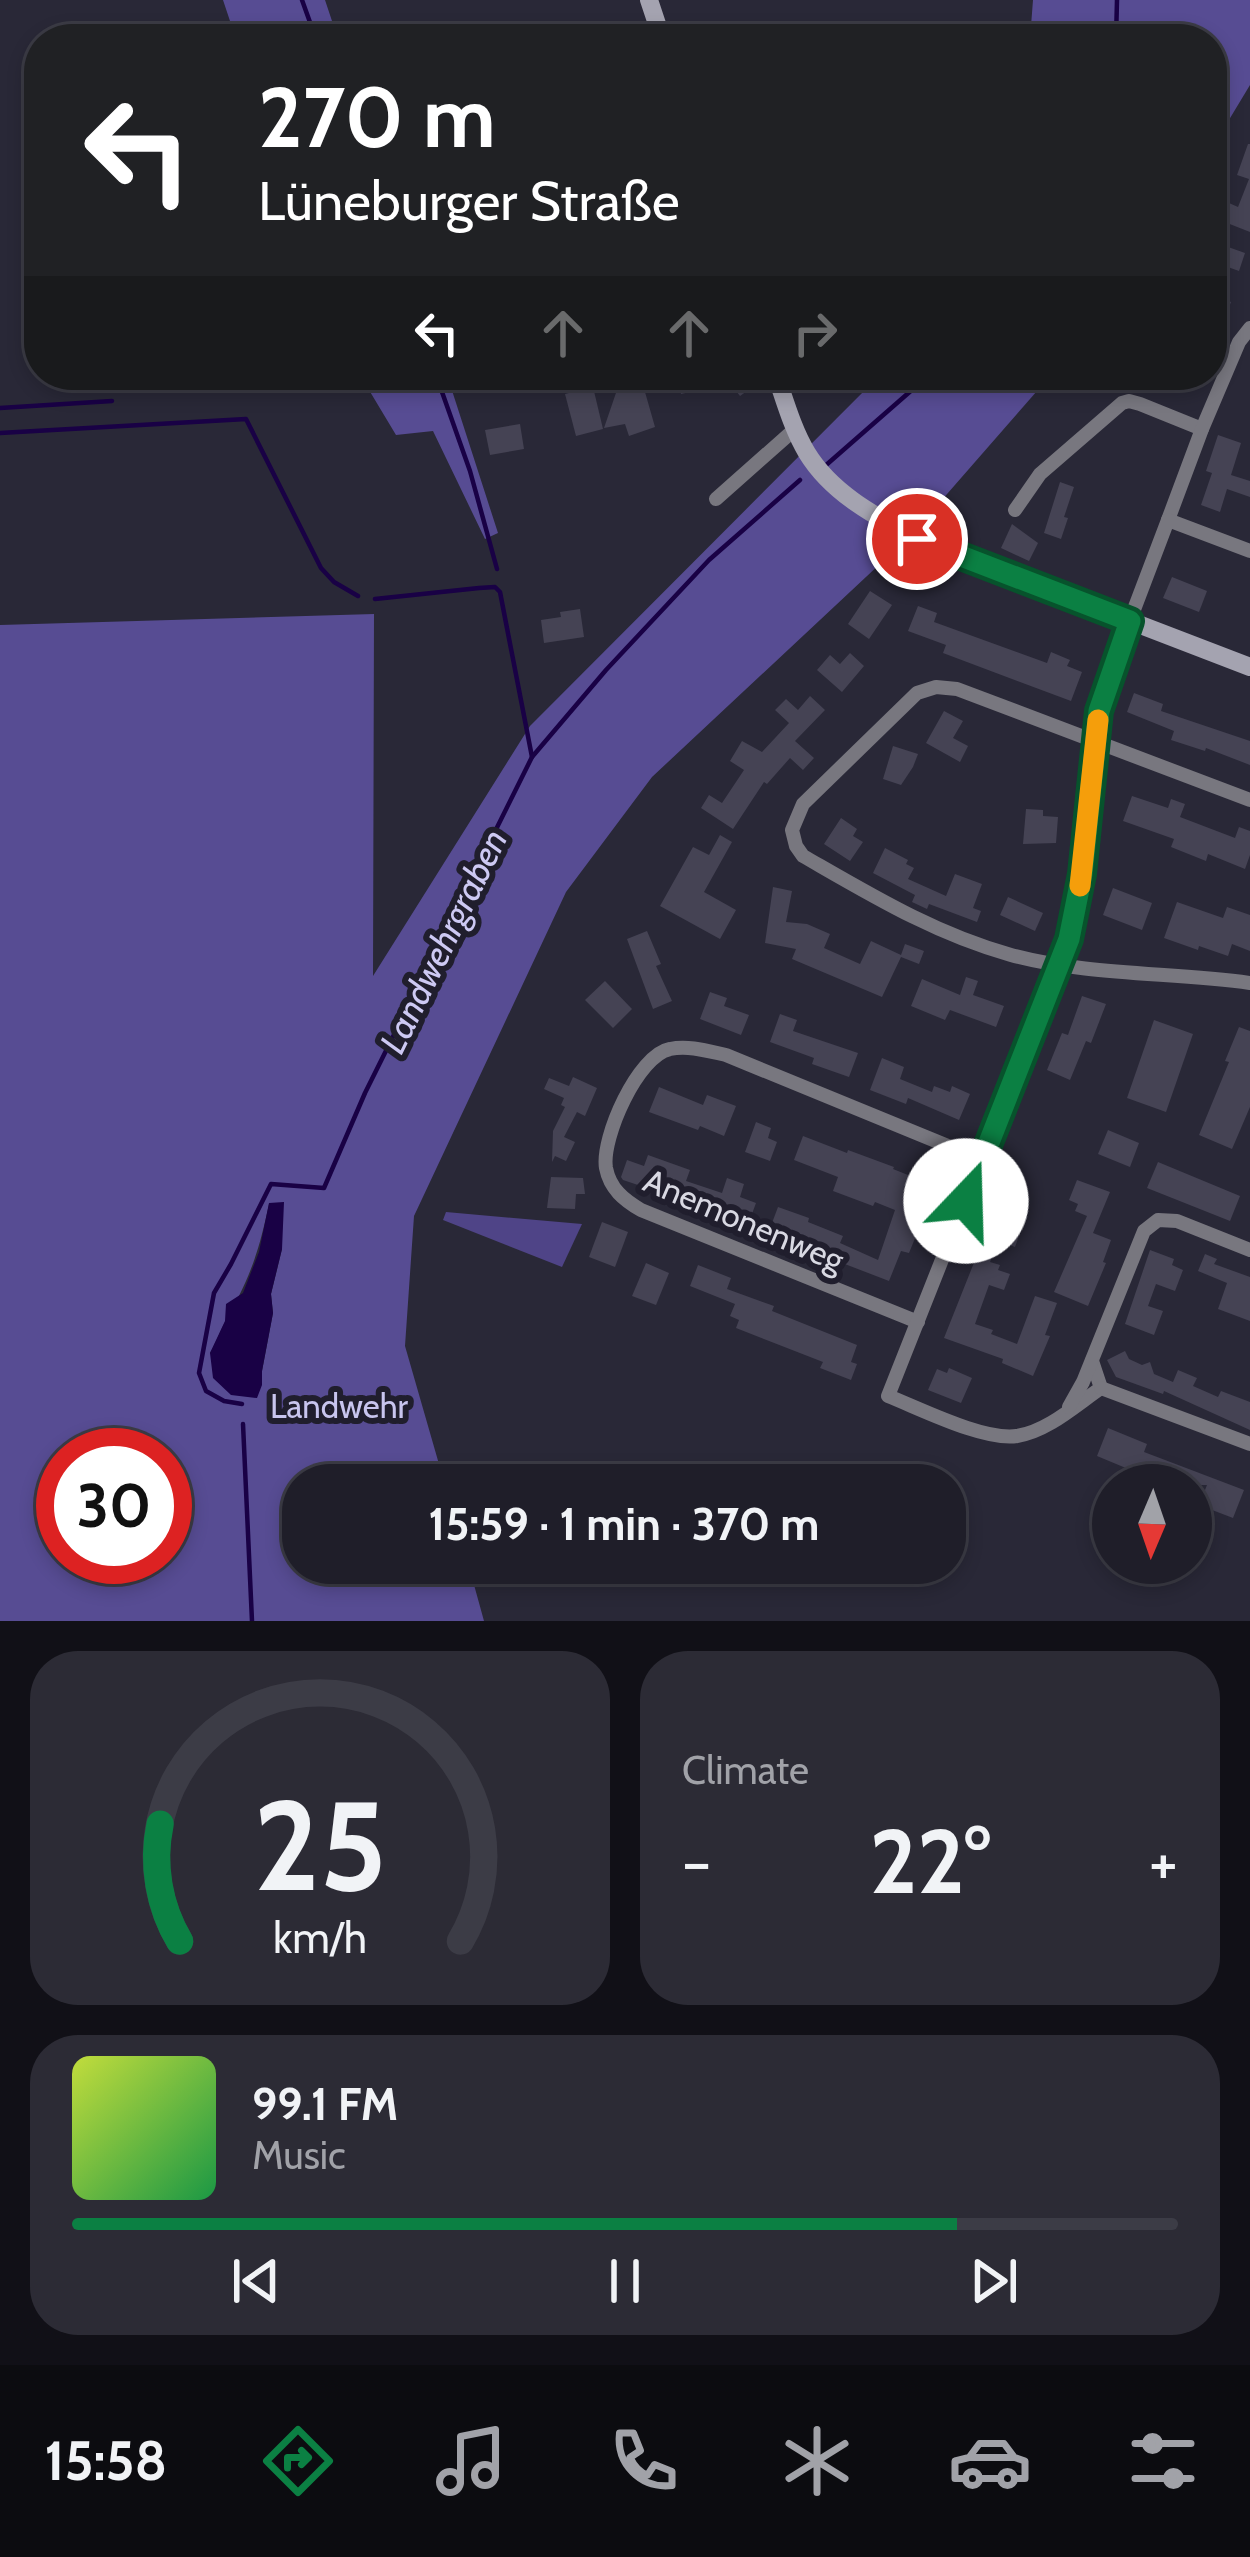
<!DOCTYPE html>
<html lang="en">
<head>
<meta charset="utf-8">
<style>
  body { margin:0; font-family:Cabin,sans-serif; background:#2c2b35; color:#f1f3f6; height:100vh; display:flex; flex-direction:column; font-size:45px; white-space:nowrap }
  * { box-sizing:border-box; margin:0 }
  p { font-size:39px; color:#a1a2a8 }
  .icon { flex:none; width:66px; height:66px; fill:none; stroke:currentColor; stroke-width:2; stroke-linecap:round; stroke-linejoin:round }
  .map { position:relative; height:1621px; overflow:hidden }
  .side { display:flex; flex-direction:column; gap:30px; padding:30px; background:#111017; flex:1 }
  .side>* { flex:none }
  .hud { position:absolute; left:24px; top:24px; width:1203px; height:366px; border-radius:48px; box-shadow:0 6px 18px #0003,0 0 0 3px #3c3c46; background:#202124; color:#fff; overflow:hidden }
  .needle { width:78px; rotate:182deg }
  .tools { position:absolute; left:1092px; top:1464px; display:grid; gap:24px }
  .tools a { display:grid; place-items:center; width:120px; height:120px; border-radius:50%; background:#1f1e29; box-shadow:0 6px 18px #0003,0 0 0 3px #3c3c46; font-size:60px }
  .speed { position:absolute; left:36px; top:1428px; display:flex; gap:24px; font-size:60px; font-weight:700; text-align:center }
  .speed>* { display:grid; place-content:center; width:156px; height:156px; border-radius:50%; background:#1f1e29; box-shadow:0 6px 18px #0003,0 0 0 3px #3c3c46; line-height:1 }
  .speed .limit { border:18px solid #d22; background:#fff; color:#111 }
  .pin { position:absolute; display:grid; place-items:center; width:102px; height:102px; color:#fff; margin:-51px; border:6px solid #fff; border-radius:50%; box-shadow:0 3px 12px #0007 }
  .me { position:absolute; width:132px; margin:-66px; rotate:21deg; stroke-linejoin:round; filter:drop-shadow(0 0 9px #0008) }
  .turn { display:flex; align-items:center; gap:42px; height:252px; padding:0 36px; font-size:54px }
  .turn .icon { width:156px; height:156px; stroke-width:2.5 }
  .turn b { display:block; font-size:84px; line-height:102px }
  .lanes { display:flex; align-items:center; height:114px; padding:0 36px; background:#0003; justify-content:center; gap:60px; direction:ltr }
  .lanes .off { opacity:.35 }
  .big { font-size:90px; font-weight:800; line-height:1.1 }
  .side .widget { flex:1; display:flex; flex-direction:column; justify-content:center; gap:18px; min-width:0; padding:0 42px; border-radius:48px; background:#2c2b35 }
  .side .dial { align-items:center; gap:0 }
  .dial svg { height:312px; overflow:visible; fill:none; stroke:#3c3c46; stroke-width:7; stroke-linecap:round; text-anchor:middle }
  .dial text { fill:#f1f3f6; stroke:none }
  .song { display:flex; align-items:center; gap:36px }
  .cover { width:144px; height:144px; border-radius:18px; background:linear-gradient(135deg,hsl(70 70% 55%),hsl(140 70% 35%)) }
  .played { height:12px; border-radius:6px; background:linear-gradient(90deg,#0b8043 80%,#3c3c46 80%) }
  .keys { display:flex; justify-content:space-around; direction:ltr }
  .heat { display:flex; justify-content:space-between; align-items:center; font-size:66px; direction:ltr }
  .side .tiles { flex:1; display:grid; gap:30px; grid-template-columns:1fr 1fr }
  .widget:last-child { grid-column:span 2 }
  .trip { position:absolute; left:282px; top:1464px; width:684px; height:120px; border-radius:48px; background:#1f1e29; box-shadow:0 6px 18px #0003,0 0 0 3px #3c3c46; font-weight:800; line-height:120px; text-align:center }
  .tab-bar { display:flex; height:192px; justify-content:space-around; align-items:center; background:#0c0c10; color:#a1a2a8 }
  .tab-bar .icon { width:84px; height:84px }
  .tab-bar .selected { color:#0b8043 }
  .tab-bar b { font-size:54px; color:#f1f3f6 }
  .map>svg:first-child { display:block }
</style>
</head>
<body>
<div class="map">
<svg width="1250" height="1621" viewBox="0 0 1250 1621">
  <rect width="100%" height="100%" fill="#292837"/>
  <path fill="#4f4487" d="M446,1212L582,1224L562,1267L443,1220Z"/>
  <g fill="#574c93" fill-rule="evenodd">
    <path d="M223,0H325L338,39H236Z"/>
    <path d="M1033,0H1250V85L1212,148V39H1030Z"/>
    <path d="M360,375H447L498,533L485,539L433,431L396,435Z"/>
    <path d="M880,375H1051L913,533L652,777L566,892L414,1216L405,1346L445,1485H303V1563H468L484,1621H0V625L374,614L373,976L530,726ZM269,1204L282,1249L271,1294L273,1313L262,1371V1385L210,1353C217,1341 221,1328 228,1317C251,1275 259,1251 269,1204ZM63,1455H165V1557H63Z"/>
  </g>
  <path fill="#190145" d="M284,1202L282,1249L271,1294L273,1313L262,1371V1385L257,1398L231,1395L213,1378L210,1353L225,1321L226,1304L243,1293L259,1252L269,1203Z"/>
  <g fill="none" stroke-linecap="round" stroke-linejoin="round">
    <g stroke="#190145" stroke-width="4.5">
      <path d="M302,0L316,39"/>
      <path d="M1116,39L1117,0"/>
      <path d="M436,375L470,471L497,569"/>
      <path d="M0,408L112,401"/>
      <path d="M0,433L246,419L321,568L334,582L358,596"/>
      <path d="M825,466L929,375"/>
      <path d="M375,599L479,588L495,587L500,592L532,757"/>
      <path d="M242,1404L224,1401L206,1391L199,1373L214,1293L231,1264L271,1184L324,1188L365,1093L532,757L606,670L709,560L800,480"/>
      <path d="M243,1424L252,1621"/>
    </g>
  </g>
  <g fill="#454354">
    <path d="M1248,144H1250V232L1222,221L1229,203L1238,207L1249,179L1237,175Z"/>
    <path d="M1214,242L1245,253L1239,271L1225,266L1214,295L1231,302L1225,317L1212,312V248Z"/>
    <path d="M676,375H752L758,383L740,396L730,383L681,394Z"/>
    <path d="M635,381L643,385L655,427L629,436L625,424L604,428L618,387Z"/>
    <path d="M593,387L603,429L576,436L565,394Z"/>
    <path d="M520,424L524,449L490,455L485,430Z"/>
    <path d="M1218,435L1241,443L1231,475L1250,481V497L1227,489L1220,512L1201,505L1212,473L1206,471Z"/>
    <path d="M1060,482L1074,487L1064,517L1068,518L1061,539L1044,533Z"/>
    <path d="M1012,524L1038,543L1029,561L1001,548Z"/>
    <path d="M1172,577L1207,591L1199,612L1163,598Z"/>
    <path d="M870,591L892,605L869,639L848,624Z"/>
    <path d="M918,606L937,613L934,622L1047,663L1051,652L1070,660L1067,666L1082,672L1071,701L943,653L946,645L908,631Z"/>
    <path d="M580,609L584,637L544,643L541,620L561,617L560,612Z"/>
    <path d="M850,653L864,666L842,692L817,670L830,655L840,664Z"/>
    <path d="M1134,693L1163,704L1161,711L1250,741V765L1206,748L1205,751L1171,740L1174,731L1127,712Z"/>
    <path d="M810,696L825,710L795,741L814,758L803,770L790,758L767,784L764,782L733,829L701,808L709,795L722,803L744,770L730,761L742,741L762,752L789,723L775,710L786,699L798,710Z"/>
    <path d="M944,711L963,721L953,738L968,746L960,762L926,743Z"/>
    <path d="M893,746L918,754L913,767L901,785L883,779Z"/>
    <path d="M1132,796L1168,808L1171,799L1185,804L1180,817L1235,838L1239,827L1250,831V855L1245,869L1208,854L1206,861L1171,847L1174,839L1123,821Z"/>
    <path d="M1026,809L1043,810V816L1058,817L1056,843L1023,844Z"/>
    <path d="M841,818L857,829L853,836L863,842L850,861L824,844Z"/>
    <path d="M720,835L732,842L704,892L736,910L720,939L660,906L693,847L709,855Z"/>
    <path d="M885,848L908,860L906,864L914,868L908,879L946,896L955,874L982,884L973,908L981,911L977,922L929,904L927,909L912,902L915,895L873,873Z"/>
    <path d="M773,887L792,891L786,922L807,924L830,934L824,948L860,964L871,941L901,955L905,944L924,951L919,964L901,957L882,997L792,959L796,949L765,943Z"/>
    <path d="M1113,888L1152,903L1142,930L1103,915Z"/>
    <path d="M1008,897L1043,913L1035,931L1000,915Z"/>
    <path d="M1177,902L1223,918L1227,907L1250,915V951L1232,944L1228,956L1199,946L1198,950L1164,938Z"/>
    <path d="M647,931L661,964L656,966L672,1001L653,1009L627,939Z"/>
    <path d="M966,977L978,981L973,995L1004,1006L996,1027L950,1010L945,1020L911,1006L922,979L960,995Z"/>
    <path d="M605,981L632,1009L613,1028L585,1000Z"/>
    <path d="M710,992L727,998L724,1006L749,1015L741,1035L700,1019Z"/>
    <path d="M1082,996L1106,1004L1091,1043L1086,1041L1070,1080L1047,1070L1062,1033L1068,1035Z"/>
    <path d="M780,1014L797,1020L793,1031L858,1053L849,1077L812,1064L814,1058L770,1042Z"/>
    <path d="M1154,1020L1193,1034L1166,1112L1127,1098Z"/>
    <path d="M1239,1027L1250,1031V1107L1232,1149L1199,1135L1229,1062L1225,1061Z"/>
    <path d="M882,1058L904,1067L900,1079L932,1092L934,1086L950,1092L952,1086L970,1094L959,1120L908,1098L906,1104L870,1090Z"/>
    <path d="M573,1077L597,1088L585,1116L577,1112L564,1137L575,1142L566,1161L555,1156L552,1162L553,1131L565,1107L561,1105L564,1098L544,1089L549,1078L569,1086Z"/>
    <path d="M659,1087L703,1105L707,1095L736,1106L724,1136L700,1126L698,1130L649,1112Z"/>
    <path d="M756,1122L771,1128L768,1138L777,1142L770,1161L745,1152Z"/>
    <path d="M1108,1130L1139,1143L1130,1167L1098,1154Z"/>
    <path d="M803,1136L847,1153L848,1150L894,1167L893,1169L923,1181L916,1199L929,1204L909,1253L901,1251L889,1281L785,1241L787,1238L769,1231L778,1207L809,1218L808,1222L843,1236L840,1243L878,1260L895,1210L875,1202L873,1206L833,1191L838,1177L794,1160Z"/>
    <path d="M648,1155L690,1170L686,1181L722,1193L727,1178L744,1184L740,1197L756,1203L749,1222L623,1180L621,1177L627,1160L644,1166Z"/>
    <path d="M1158,1162L1240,1196L1230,1221L1147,1188Z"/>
    <path d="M551,1177L583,1178L585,1194H576L575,1209L547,1208Z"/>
    <path d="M1077,1180L1110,1192L1093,1233L1111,1240L1103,1262L1106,1263L1088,1306L1054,1292L1087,1216L1075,1211L1078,1204L1069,1200Z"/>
    <path d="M992,1205L1014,1213L1011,1221L1023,1225L1015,1247L999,1241L990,1262L1000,1265L998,1270L1010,1274L1004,1290L989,1285L975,1324L993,1330L991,1334L1017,1344L1035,1296L1057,1303L1045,1335L1050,1336L1033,1376L1002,1363L1003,1359L944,1338L985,1235L981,1234Z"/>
    <path d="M602,1222L628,1232L615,1267L589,1257Z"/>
    <path d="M1150,1250L1174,1259L1172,1265L1183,1270L1175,1291L1156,1284L1148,1306L1163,1311L1154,1335L1125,1324Z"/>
    <path d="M1205,1254L1217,1259L1214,1264L1250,1277V1321L1218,1309L1227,1283L1198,1271Z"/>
    <path d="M646,1263L669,1273L656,1305L632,1296Z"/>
    <path d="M698,1265L731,1278L727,1289L774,1306L772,1311L857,1345L851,1362L857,1364L851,1380L820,1368L823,1362L736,1328L739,1320L730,1316L735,1304L690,1286Z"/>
    <path d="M1125,1351L1129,1359L1142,1365L1150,1362L1154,1374L1173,1382L1178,1370L1197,1378L1193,1386L1218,1397L1221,1391L1250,1402V1430L1164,1391L1163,1394L1116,1377L1107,1360Z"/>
    <path d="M949,1368L972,1378L961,1403L928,1390L937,1369L947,1373Z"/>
    <path d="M1108,1428L1147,1444L1144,1452L1244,1490L1233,1518L1199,1505L1207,1485H1142L1145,1476L1097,1456Z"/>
  </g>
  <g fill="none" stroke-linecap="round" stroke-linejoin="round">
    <g stroke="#78777f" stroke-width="14">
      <path d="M523,385L540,375"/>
      <path d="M716,499L795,429"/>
      <path d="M1015,510L1040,474L1122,403L1129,401L1140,404L1202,429"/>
      <path d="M1168,520L1202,429L1239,342L1250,328"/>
      <path d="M1250,800L957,689L936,687L917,693L803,804L792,830L796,846L803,856C871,895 935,934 1011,955C1089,976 1171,972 1250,983"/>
      <path d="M918,1322L641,1210C624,1200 610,1189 606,1168C601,1138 638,1055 670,1049C688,1045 708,1051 726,1055L982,1160"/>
      <path d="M1092,1361L1101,1388C1076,1405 1048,1431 1017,1436C984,1441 921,1409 888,1396L1069,939L1082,874L1099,711L1105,686L1168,520L1250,551"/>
      <path d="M1101,1388L1250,1444"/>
      <path d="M1069,1407L1083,1382L1144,1231L1158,1220L1177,1221L1250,1250"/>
    </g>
    <g stroke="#a4a3b0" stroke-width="18">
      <path d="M649,0L662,39"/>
      <path d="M776,375C785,401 793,430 807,453C832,494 877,517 917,539L1250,667"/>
    </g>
  </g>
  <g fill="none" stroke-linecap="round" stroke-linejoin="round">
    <defs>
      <path id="route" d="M917,539L1130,621L1099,711L1082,874L1069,939L966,1201"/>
    </defs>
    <use href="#route" stroke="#07532c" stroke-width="30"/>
    <use href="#route" stroke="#0b8043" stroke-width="21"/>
    <path stroke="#f59e0b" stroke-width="21" d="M1080,886L1098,720"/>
  </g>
  <g text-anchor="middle" stroke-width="12" stroke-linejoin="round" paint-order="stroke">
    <g font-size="33" fill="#d9d9e3" stroke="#201e2d">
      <text transform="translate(744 1220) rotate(23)" y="12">Anemonenweg</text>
    </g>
    <g font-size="33" fill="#c8c5ee" stroke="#201e2d">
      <text x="339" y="1418">Landwehr</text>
    </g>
    <g font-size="36" font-style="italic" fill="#cdc9f3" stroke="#201e2d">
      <text transform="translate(443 941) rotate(-64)" y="13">Landwehrgraben</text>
    </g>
  </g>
</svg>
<div class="tools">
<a><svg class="needle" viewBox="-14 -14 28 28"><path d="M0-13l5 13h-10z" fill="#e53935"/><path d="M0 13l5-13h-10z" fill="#a1a2a8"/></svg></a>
</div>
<div class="speed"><div class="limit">30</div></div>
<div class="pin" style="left:917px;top:539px;background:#d93025"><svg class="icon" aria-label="arrive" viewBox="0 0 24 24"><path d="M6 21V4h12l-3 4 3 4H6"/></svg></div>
<svg class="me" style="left:966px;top:1201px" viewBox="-20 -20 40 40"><circle r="19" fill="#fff"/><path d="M0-13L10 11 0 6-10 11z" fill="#0b8043"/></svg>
<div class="trip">15:59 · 1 min · 370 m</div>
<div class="hud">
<div class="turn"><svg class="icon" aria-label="left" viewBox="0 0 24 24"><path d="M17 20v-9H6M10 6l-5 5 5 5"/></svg><div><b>270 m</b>Lüneburger Straße</div></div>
<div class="lanes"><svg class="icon" aria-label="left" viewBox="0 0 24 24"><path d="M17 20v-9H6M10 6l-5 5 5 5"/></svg><svg class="icon off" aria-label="ahead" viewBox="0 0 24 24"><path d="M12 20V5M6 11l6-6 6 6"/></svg><svg class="icon off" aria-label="ahead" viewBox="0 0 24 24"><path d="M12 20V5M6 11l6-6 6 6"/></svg><svg class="icon off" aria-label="right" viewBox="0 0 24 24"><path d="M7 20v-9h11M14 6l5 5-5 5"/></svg></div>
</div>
</div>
<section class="side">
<div class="tiles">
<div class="widget dial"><svg viewBox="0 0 100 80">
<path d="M14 69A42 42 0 1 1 86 69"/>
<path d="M14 69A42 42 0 0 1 9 39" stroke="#0b8043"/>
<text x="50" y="56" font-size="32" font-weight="700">25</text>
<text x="50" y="72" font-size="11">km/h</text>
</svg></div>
<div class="widget"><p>Climate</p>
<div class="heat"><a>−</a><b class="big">22°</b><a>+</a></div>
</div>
<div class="widget">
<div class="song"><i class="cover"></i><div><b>99.1 FM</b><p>Music</p></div></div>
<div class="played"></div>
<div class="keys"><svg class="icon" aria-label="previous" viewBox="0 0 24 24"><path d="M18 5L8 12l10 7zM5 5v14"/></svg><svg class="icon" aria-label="pause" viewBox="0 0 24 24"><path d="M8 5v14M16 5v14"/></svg><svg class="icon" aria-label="next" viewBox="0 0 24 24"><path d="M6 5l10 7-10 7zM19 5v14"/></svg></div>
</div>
</div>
</section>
<nav class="tab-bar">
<b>15:58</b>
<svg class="icon selected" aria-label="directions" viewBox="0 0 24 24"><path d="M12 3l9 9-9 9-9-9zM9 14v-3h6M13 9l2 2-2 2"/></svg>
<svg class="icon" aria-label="music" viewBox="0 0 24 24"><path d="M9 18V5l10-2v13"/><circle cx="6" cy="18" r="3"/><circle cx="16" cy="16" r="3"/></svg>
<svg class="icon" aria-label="phone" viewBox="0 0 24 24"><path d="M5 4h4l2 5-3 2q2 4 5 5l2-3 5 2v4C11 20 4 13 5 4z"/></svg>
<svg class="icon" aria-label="climate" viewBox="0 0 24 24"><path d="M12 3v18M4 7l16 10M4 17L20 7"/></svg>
<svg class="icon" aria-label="car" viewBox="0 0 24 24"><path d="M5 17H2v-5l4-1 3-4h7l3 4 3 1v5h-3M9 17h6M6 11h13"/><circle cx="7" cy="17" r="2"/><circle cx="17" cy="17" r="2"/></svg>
<svg class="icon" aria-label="filters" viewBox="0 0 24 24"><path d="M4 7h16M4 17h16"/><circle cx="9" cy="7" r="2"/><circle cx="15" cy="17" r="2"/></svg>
</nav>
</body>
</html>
